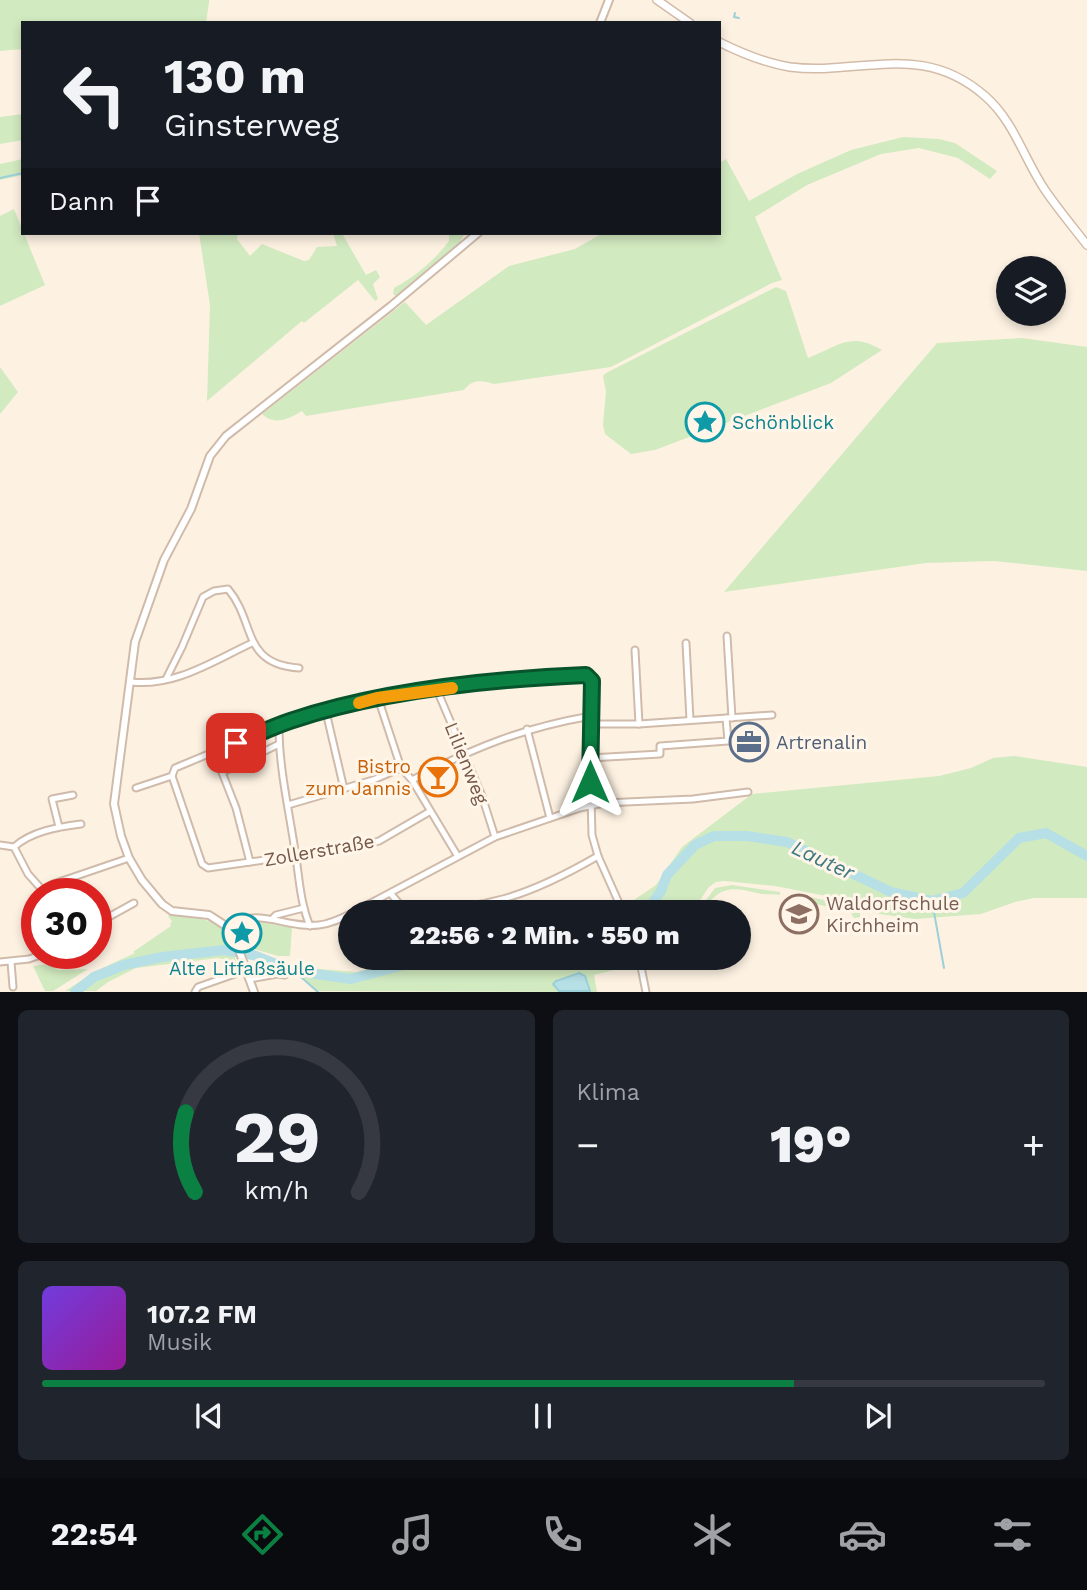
<!DOCTYPE html>
<html lang="de">
<head>
<meta charset="utf-8">
<style>
  body { margin:0; font-family:"Work Sans",sans-serif; background:#20242c; color:#f1f3f6; height:100vh; display:flex; flex-direction:column; font-size:26px; white-space:nowrap }
  * { box-sizing:border-box; margin:0 }
  p { font-size:23px; color:#9ea1a6 }
  .icon { flex:none; width:38px; height:38px; fill:none; stroke:currentColor; stroke-width:2; stroke-linecap:round; stroke-linejoin:round }
  .map { position:relative; height:992px; overflow:hidden }
  .side { display:flex; flex-direction:column; gap:18px; padding:18px; background:#0d0f14; flex:1 }
  .side>* { flex:none }
  .top-card { position:absolute; left:21px; top:21px; width:700px; height:214px; border-radius:0px; box-shadow:0 4px 10px #0003; background:#171b24; color:#f1f3f6; overflow:hidden }
  .controls { position:absolute; left:996px; top:256px; display:grid; gap:14px }
  .controls a { display:grid; place-items:center; width:70px; height:70px; border-radius:50%; background:#171b24; box-shadow:0 4px 10px #0003; font-size:35px }
  .speed { position:absolute; left:21px; top:878px; display:flex; gap:14px; font-size:35px; font-weight:700; text-align:center }
  .speed>* { display:grid; place-content:center; width:91px; height:91px; border-radius:50%; background:#171b24; box-shadow:0 4px 10px #0003; line-height:1 }
  .speed .limit { border:10px solid #d22; background:#fff; color:#111 }
  .pin { position:absolute; display:grid; place-items:center; width:60px; height:60px; color:#fff; margin:-30px; border-radius:14px; box-shadow:0 4px 10px #0006 }
  .me { position:absolute; width:77px; margin:-38px; rotate:0deg; stroke-linejoin:round; filter:drop-shadow(0 0 5px #0008) }
  .turn { display:flex; align-items:center; gap:24px; height:147px; padding:0 28px; font-size:32px }
  .turn .icon { width:91px; height:91px; stroke-width:2.5 }
  .turn b { display:block; font-size:49px; line-height:60px }
  .then { display:flex; align-items:center; height:66px; padding:0 28px; background:#0003; gap:14px; font-size:26px }
  .big { font-size:52px; font-weight:800; line-height:1.1 }
  .side .card { flex:1; display:flex; flex-direction:column; justify-content:center; gap:10px; min-width:0; padding:0 24px; border-radius:10px; background:#20242c }
  .side .dial { align-items:center; gap:0 }
  .dial svg { height:182px; overflow:visible; fill:none; stroke:#363941; stroke-width:7; stroke-linecap:round; text-anchor:middle }
  .dial text { fill:#f1f3f6; stroke:none }
  .song { display:flex; align-items:center; gap:21px }
  .cover { width:84px; height:84px; border-radius:10px; background:linear-gradient(135deg,hsl(260 70% 55%),hsl(300 70% 35%)) }
  .played { height:7px; border-radius:4px; background:linear-gradient(90deg,#0b8043 75%,#363941 75%) }
  .keys { display:flex; justify-content:space-around; direction:ltr }
  .heat { display:flex; justify-content:space-between; align-items:center; font-size:38px; direction:ltr }
  .side .tiles { flex:1; display:grid; gap:18px; grid-template-columns:1fr 1fr }
  .card:last-child { grid-column:span 2 }
  .trip { position:absolute; left:338px; top:900px; width:413px; height:70px; border-radius:35px; background:#171b24; box-shadow:0 4px 10px #0003; font-weight:800; line-height:70px; text-align:center }
  .dock { display:flex; height:112px; justify-content:space-around; align-items:center; background:#090b0e; color:#9ea1a6 }
  .dock .icon { width:49px; height:49px }
  .dock .active { color:#0b8043 }
  .dock b { font-size:32px; color:#f1f3f6 }
  .map>svg:first-child { display:block }
</style>
</head>
<body>
<div class="map">
<svg width="1087" height="992" viewBox="0 0 1087 992">
  <rect width="100%" height="100%" fill="#fdf2e2"/>
  <g fill="#d2eac0">
    <path d="M0,0H209V2L206,23H23V49L0,51Z"/>
    <path d="M23,114V140L0,144V117Z"/>
    <path d="M903,137L939,139L955,143L997,171L990,179L958,158L919,148L881,154L807,185L755,217L782,280L772,283L611,367L494,384C482,380 472,379 464,390L306,416L302,411C289,419 274,426 262,414L405,302L426,325L509,266L575,249L603,233H719V163L726,159L749,201L797,174L851,150Z"/>
    <path d="M23,159V175L0,180V164Z"/>
    <path d="M14,209L45,285L0,306V216Z"/>
    <path d="M199,233L238,234L237,239L250,256L262,244L304,261L309,260L317,247L337,246L333,233H345L343,235L366,275L376,270L380,277L373,284L378,299L375,301L358,280L304,323L302,321L207,401L210,305Z"/>
    <path d="M449,233H465L457,247L403,294L397,297L393,294L394,288C416,276 434,261 449,241Z"/>
    <path d="M776,287L786,291L808,358C839,346 850,331 882,350L831,383L655,450L631,454L605,434L603,425L606,392L603,376L606,373Z"/>
    <path d="M1022,338L1087,347V571L994,561L926,563L724,592L937,343Z"/>
    <path d="M0,367L18,392L0,414Z"/>
    <path d="M1014,756L1087,767V898H1034L1015,902L981,914L915,919L880,914L836,898L775,886L725,881L716,882L709,887L692,912H627L625,906L656,885L682,847L752,794L939,776L971,768L993,758Z"/>
    <path d="M732,885L780,892V895C772,894 763,895 757,893C730,886 718,887 703,912H697L715,888Z"/>
    <path d="M810,897L834,902L860,911V917L854,918L851,913L809,902Z"/>
    <path d="M170,914C189,918 210,916 224,931C224,940 235,950 236,962L218,958L136,968L108,982L96,991H65L98,970L135,953L133,952L171,926L170,924L172,921L168,916Z"/>
    <path d="M249,921L292,927L290,956H278L244,946L234,925Z"/>
    <path d="M416,957H631L634,965L594,975L597,992L318,991L303,979L305,977L302,974L320,969L357,972Z"/>
    <path d="M49,964L58,970L88,969L53,991H45L33,966Z"/>
  </g>
  <path fill="#b6e0e6" stroke="#9cd0d9" stroke-width="2" d="M579,973L585,976L590,991H559L553,984L556,981Z"/>
  <g fill="none" stroke-linecap="round" stroke-linejoin="round">
    <g stroke="#9cd0d9" stroke-width="2">
      <path d="M735,13L734,17L739,18"/>
      <path d="M0,178L23,173"/>
      <path d="M932,901L944,968"/>
      <path d="M294,971L318,992"/>
    </g>
    <g stroke="#b6e0e6" stroke-width="10">
      <path d="M646,912L661,891L667,875L695,845L714,836H747L787,842L891,892L932,901L963,893L1019,838L1046,833L1087,856"/>
      <path d="M75,992L94,977L124,965L162,957L224,950L253,955L294,971L351,979L423,960L491,957"/>
    </g>
    <defs>
      <g id="minor">
        <path d="M727,636L732,718"/>
        <path d="M686,643L690,720"/>
        <path d="M166,679L182,647L203,597L214,591L228,589C256,622 241,664 299,668"/>
        <path d="M131,682C175,687 213,661 252,643"/>
        <path d="M437,690L482,796L495,837"/>
        <path d="M378,698L401,768L412,780L457,855"/>
        <path d="M326,712L344,789"/>
        <path d="M591,724H639L635,650"/>
        <path d="M639,724L772,715"/>
        <path d="M279,727C279,768 289,810 295,851C299,875 300,903 310,926"/>
        <path d="M527,729L550,818"/>
        <path d="M214,752L236,808L250,862"/>
        <path d="M590,758L660,754V746L728,741L726,718"/>
        <path d="M223,772L279,744"/>
        <path d="M172,776L202,864L208,868L362,846L379,841L429,812"/>
        <path d="M412,780C473,748 522,728 591,716"/>
        <path d="M136,788L172,776L175,768L288,721L378,698L505,680L586,675L592,681L590,758L592,835L598,856L623,912"/>
        <path d="M288,805L373,780L401,768"/>
        <path d="M59,827L52,799L73,795"/>
        <path d="M0,845L14,847L28,874L45,893"/>
        <path d="M14,847C32,831 58,827 81,824"/>
        <path d="M44,892L53,884L129,858"/>
        <path d="M391,894L403,908C481,913 531,895 598,856"/>
        <path d="M354,912L495,837L580,808L604,803L693,799L748,792"/>
        <path d="M273,918L276,915L304,908"/>
        <path d="M96,924L134,903"/>
        <path d="M226,926C261,906 284,929 319,925C330,924 340,919 350,914"/>
        <path d="M639,957L646,992"/>
        <path d="M0,962L29,959L43,954"/>
        <path d="M11,962L13,987"/>
        <path d="M249,979L277,974L285,975"/>
        <path d="M195,992L198,987L246,970"/>
      </g>
      <g id="tertiary">
        <path d="M600,23L609,0"/>
        <path d="M254,992L235,939L226,926L209,915L172,911L162,904L142,880L129,858L121,836L114,804L135,642L164,560L191,509L210,456L226,436L391,306L478,233"/>
      </g>
      <g id="secondary">
        <path d="M657,0L690,23"/>
        <path d="M719,42C741,53 765,63 790,67C860,76 921,40 985,96C1014,121 1024,159 1045,190C1058,209 1073,227 1087,245"/>
      </g>
    </defs>
    <use href="#minor" stroke="#d0bbab" stroke-width="9"/>
    <use href="#tertiary" stroke="#d0bbab" stroke-width="10"/>
    <use href="#secondary" stroke="#d3bba8" stroke-width="10"/>
    <use href="#minor" stroke="#fff" stroke-width="5"/>
    <use href="#tertiary" stroke="#fff" stroke-width="6"/>
    <use href="#secondary" stroke="#fff" stroke-width="7"/>
  </g>
  <g fill="none" stroke-linecap="round" stroke-linejoin="round">
    <defs>
      <path id="route" d="M236,743C254,736 272,727 290,721C379,691 493,679 586,675L592,681L590,782"/>
    </defs>
    <use href="#route" stroke="#07532c" stroke-width="18"/>
    <use href="#route" stroke="#0b8043" stroke-width="12"/>
    <path stroke="#f59e0b" stroke-width="12" d="M359,703L377,698L452,688"/>
  </g>
  <defs>
    <symbol id="sight-ring" viewBox="-11 -11 22 22"><circle r="9.5" fill="#fff6e9" stroke="#0f9aa8" stroke-width="1.5"/><path d="M0-6L1.8-2.2L6-1.7L2.9 1.2L3.7 5.4L0 3.3L-3.7 5.4L-2.9 1.2L-6-1.7L-1.8-2.2Z" fill="#0f9aa8"/></symbol>
    <symbol id="office-ring" viewBox="-11 -11 22 22"><circle r="9.5" fill="#fff6e9" stroke="#5c6f8a" stroke-width="1.5"/><path d="M-6-3h4V-5.5h4V-3h4V5H-6ZM-1-4.5V-3h2v-1.5ZM-6 0V1H6V0Z" fill="#5c6f8a"/></symbol>
    <symbol id="bar-ring" viewBox="-11 -11 22 22"><circle r="9.5" fill="#fff6e9" stroke="#e8710a" stroke-width="1.5"/><path d="M-6-5H6L.8 .8V4.5H3.5V6h-7V4.5H-.8V.8Z" fill="#e8710a"/></symbol>
    <symbol id="school-ring" viewBox="-11 -11 22 22"><circle r="9.5" fill="#fff6e9" stroke="#8d6e63" stroke-width="1.5"/><path d="M0-5L7-2L0 1L-7-2ZM-4 1L0 2.5L4 1V4Q0 6-4 4Z" fill="#8d6e63"/></symbol>
  </defs>
  <g fill-rule="evenodd">
    <use href="#sight-ring" x="683" y="400" width="44" height="44"/>
    <use href="#office-ring" x="727" y="720" width="44" height="44"/>
    <use href="#bar-ring" x="416" y="755" width="44" height="44"/>
    <use href="#school-ring" x="777" y="892" width="44" height="44"/>
    <use href="#sight-ring" x="220" y="911" width="44" height="44"/>
  </g>
  <g text-anchor="middle" stroke-width="6" stroke-linejoin="round" paint-order="stroke">
    <g font-size="19" fill="#0d838f" stroke="#fff6e9" text-anchor="start">
      <text x="732" y="429">Schönblick</text>
      <text x="242" y="975" text-anchor="middle">Alte Litfaßsäule</text>
    </g>
    <g font-size="19" fill="#4e5e75" stroke="#fff6e9" text-anchor="start">
      <text x="776" y="749">Artrenalin</text>
    </g>
    <g font-size="19" fill="#755748" stroke="#fff6e9">
      <text transform="translate(467 763) rotate(68)" y="7">Lilienweg</text>
      <text transform="translate(319 850) rotate(-10)" y="7">Zollerstraße</text>
    </g>
    <g font-size="19" fill="#c56008" stroke="#fff6e9" text-anchor="end">
      <text x="411" y="773">Bistro<tspan x="411" dy="22">zum Jannis</tspan></text>
    </g>
    <g font-size="19" fill="#785e54" stroke="#fff6e9" text-anchor="start">
      <text x="826" y="910">Waldorfschule<tspan x="826" dy="22">Kirchheim</tspan></text>
    </g>
    <g font-size="21" font-style="italic" fill="#3e7882" stroke="#fff6e9">
      <text transform="translate(823 860) rotate(25)" y="7">Lauter</text>
    </g>
  </g>
</svg>
<div class="controls">
<a><svg class="icon" aria-label="layers" viewBox="0 0 24 24"><path d="M12 4l9 5-9 5-9-5zM3 14l9 5 9-5"/></svg></a>
</div>
<div class="speed"><div class="limit">30</div></div>
<div class="pin" style="left:236px;top:743px;background:#d93025"><svg class="icon" aria-label="arrive" viewBox="0 0 24 24"><path d="M6 21V4h12l-3 4 3 4H6"/></svg></div>
<svg class="me" style="left:590px;top:782px" viewBox="-20 -20 40 40"><path d="M0-17L14 15 0 8-14 15z" fill="#0b8043" stroke="#fff" stroke-width="4"/></svg>
<div class="trip">22:56 · 2 Min. · 550 m</div>
<div class="top-card">
<div class="turn"><svg class="icon" aria-label="left" viewBox="0 0 24 24"><path d="M17 20v-9H6M10 6l-5 5 5 5"/></svg><div><b>130 m</b>Ginsterweg</div></div>
<div class="then">Dann<svg class="icon" aria-label="arrive" viewBox="0 0 24 24"><path d="M6 21V4h12l-3 4 3 4H6"/></svg></div>
</div>
</div>
<section class="side">
<div class="tiles">
<div class="card dial"><svg viewBox="0 0 100 80">
<path d="M14 69A42 42 0 1 1 86 69"/>
<path d="M14 69A42 42 0 0 1 10 34" stroke="#0b8043"/>
<text x="50" y="56" font-size="32" font-weight="700">29</text>
<text x="50" y="72" font-size="11">km/h</text>
</svg></div>
<div class="card"><p>Klima</p>
<div class="heat"><a>−</a><b class="big">19°</b><a>+</a></div>
</div>
<div class="card">
<div class="song"><i class="cover"></i><div><b>107.2 FM</b><p>Musik</p></div></div>
<div class="played"></div>
<div class="keys"><svg class="icon" aria-label="previous" viewBox="0 0 24 24"><path d="M18 5L8 12l10 7zM5 5v14"/></svg><svg class="icon" aria-label="pause" viewBox="0 0 24 24"><path d="M8 5v14M16 5v14"/></svg><svg class="icon" aria-label="next" viewBox="0 0 24 24"><path d="M6 5l10 7-10 7zM19 5v14"/></svg></div>
</div>
</div>
</section>
<nav class="dock">
<b>22:54</b>
<svg class="icon active" aria-label="directions" viewBox="0 0 24 24"><path d="M12 3l9 9-9 9-9-9zM9 14v-3h6M13 9l2 2-2 2"/></svg>
<svg class="icon" aria-label="music" viewBox="0 0 24 24"><path d="M9 18V5l10-2v13"/><circle cx="6" cy="18" r="3"/><circle cx="16" cy="16" r="3"/></svg>
<svg class="icon" aria-label="phone" viewBox="0 0 24 24"><path d="M5 4h4l2 5-3 2q2 4 5 5l2-3 5 2v4C11 20 4 13 5 4z"/></svg>
<svg class="icon" aria-label="climate" viewBox="0 0 24 24"><path d="M12 3v18M4 7l16 10M4 17L20 7"/></svg>
<svg class="icon" aria-label="car" viewBox="0 0 24 24"><path d="M5 17H2v-5l4-1 3-4h7l3 4 3 1v5h-3M9 17h6M6 11h13"/><circle cx="7" cy="17" r="2"/><circle cx="17" cy="17" r="2"/></svg>
<svg class="icon" aria-label="filters" viewBox="0 0 24 24"><path d="M4 7h16M4 17h16"/><circle cx="9" cy="7" r="2"/><circle cx="15" cy="17" r="2"/></svg>
</nav>
</body>
</html>
